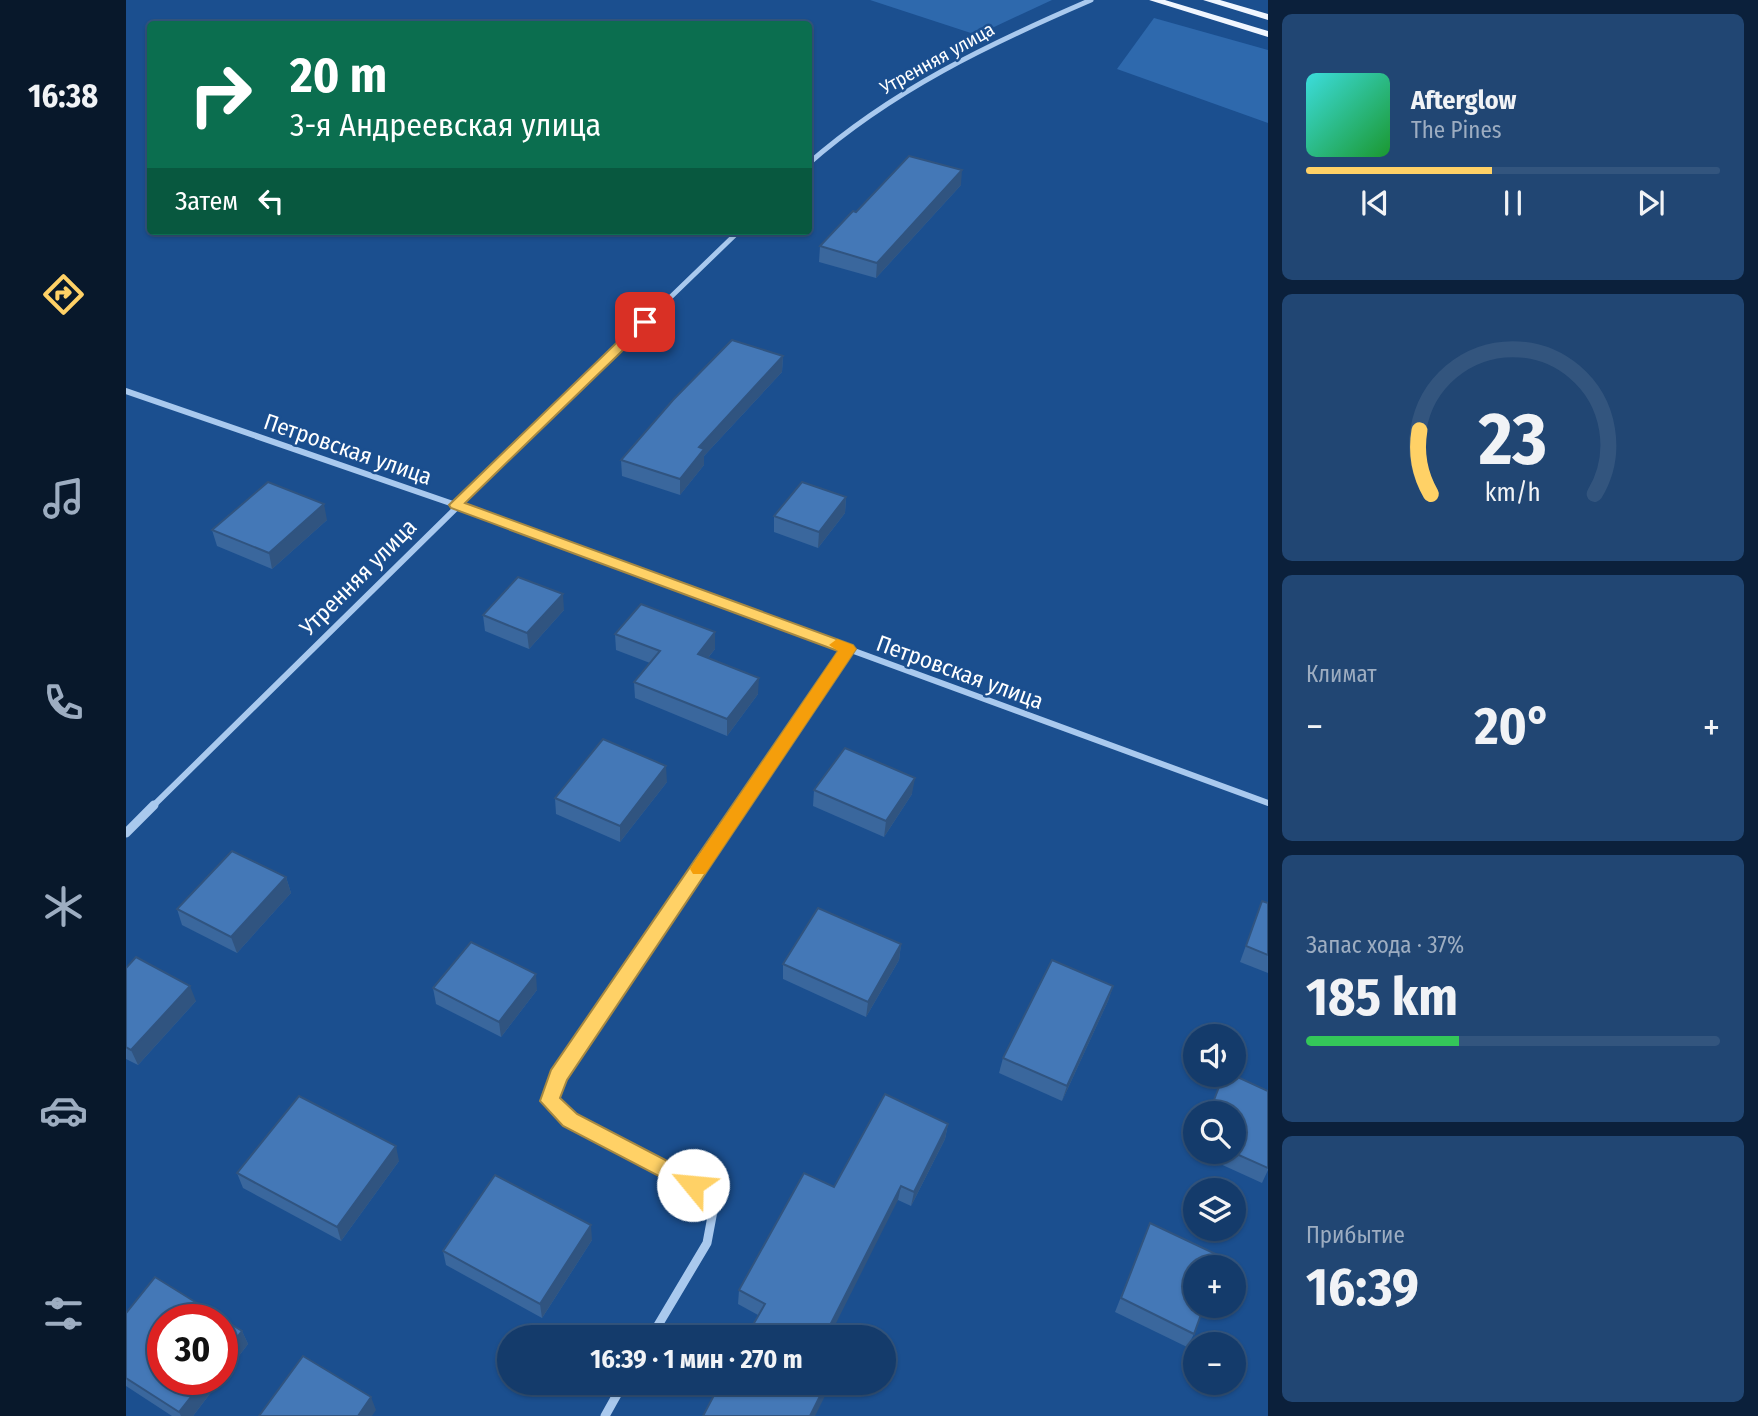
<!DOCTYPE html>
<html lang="ru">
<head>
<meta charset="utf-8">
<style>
  body { margin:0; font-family:"Fira Sans Condensed",sans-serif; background:#214673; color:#f1f3f6; height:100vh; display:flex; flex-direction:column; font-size:26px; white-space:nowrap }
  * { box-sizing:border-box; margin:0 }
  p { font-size:23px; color:#9dadc1 }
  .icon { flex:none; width:38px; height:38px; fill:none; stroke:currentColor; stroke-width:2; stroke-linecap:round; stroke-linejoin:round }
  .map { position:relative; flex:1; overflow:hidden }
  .side { display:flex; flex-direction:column; gap:14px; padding:14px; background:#0b203b; width:490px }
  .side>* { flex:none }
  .hud { position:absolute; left:21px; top:21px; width:665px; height:214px; border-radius:7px; box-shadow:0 2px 5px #0004,0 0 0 2px #33557e; background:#0b6e4f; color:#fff; overflow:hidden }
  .fabs { position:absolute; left:1057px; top:1024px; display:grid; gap:14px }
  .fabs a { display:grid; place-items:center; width:63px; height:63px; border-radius:50%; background:#143b6b; box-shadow:0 2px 5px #0004,0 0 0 2px #33557e; font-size:35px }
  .speed { position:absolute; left:21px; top:1304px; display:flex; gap:14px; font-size:35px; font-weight:700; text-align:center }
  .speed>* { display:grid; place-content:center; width:91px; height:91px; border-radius:50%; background:#143b6b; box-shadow:0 2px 5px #0004,0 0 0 2px #33557e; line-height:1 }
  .speed .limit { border:10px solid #d22; background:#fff; color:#111 }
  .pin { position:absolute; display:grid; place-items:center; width:60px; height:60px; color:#fff; margin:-30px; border-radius:14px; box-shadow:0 4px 10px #0006 }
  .me { position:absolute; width:77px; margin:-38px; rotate:298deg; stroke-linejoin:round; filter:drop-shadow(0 0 5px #0008) }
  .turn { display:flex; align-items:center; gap:24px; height:147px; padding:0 28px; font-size:32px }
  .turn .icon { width:91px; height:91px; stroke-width:2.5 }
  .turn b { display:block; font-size:49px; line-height:60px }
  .then { display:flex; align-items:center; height:66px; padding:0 28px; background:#0003; gap:14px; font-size:26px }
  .big { font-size:52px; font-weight:700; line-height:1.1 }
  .side .tile { flex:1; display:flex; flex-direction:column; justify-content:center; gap:10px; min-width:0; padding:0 24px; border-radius:10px; background:#214673 }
  .side .dial { align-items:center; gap:0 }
  .dial svg { height:182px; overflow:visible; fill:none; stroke:#33557e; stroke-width:7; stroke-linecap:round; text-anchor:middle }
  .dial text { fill:#f1f3f6; stroke:none }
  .song { display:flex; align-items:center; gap:21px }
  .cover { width:84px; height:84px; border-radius:10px; background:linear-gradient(135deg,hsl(180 70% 55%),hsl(130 70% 35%)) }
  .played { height:7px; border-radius:4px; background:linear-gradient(90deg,#ffd166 45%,#33557e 45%) }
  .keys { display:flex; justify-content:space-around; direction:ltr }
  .heat { display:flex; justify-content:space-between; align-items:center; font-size:38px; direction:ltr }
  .charge { height:10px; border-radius:5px; background:linear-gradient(90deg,#34c759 37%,#33557e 0) }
  .trip { position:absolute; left:371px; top:1325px; width:399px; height:70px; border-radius:35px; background:#143b6b; box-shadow:0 2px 5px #0004,0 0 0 2px #33557e; font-weight:700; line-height:70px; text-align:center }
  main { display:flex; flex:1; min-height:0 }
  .tabs { display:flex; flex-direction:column; width:126px; justify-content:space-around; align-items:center; background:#08182b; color:#9dadc1 }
  .tabs .icon { width:49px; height:49px }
  .tabs .active { color:#ffd166 }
  .tabs b { font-size:32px; color:#f1f3f6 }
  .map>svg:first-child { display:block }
</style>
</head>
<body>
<main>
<nav class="tabs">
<b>16:38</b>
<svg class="icon active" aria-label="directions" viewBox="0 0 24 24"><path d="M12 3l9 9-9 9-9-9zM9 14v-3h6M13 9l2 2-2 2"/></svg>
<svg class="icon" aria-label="music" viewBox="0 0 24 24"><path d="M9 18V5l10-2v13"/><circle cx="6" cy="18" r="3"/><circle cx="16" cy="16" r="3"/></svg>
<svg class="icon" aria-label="phone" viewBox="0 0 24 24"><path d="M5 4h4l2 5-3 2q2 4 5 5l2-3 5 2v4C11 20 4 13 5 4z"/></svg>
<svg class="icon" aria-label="climate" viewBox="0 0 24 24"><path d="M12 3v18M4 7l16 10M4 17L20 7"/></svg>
<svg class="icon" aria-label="car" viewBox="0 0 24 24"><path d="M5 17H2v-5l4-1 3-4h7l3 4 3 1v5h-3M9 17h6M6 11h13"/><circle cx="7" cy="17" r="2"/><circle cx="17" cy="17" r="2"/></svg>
<svg class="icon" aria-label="filters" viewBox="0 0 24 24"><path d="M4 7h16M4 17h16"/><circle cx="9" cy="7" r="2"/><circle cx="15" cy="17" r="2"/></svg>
</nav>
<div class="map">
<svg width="1142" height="1416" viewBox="0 0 1142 1416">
  <rect width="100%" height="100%" fill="#1b4f8f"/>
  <g fill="#2e69ad">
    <path d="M744,0H926L851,35Z"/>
    <path d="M1028,18L1142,50V123L991,69Z"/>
  </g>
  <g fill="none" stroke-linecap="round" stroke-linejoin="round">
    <g stroke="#a9c9ee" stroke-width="5">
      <path d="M682,164C766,90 863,44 965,0"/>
      <path d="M493,347L613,231"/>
    </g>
    <g stroke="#a9c9ee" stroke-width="6">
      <path d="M0,391L330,505L1142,803"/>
      <path d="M26,807L495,346"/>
      <path d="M615,807L722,649"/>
    </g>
    <g stroke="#a9c9ee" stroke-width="9">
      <path d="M0,833L28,805"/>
      <path d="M525,1337L581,1243L587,1211L567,1185L444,1120L423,1101L432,1076L616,805"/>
      <path d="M479,1416L498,1382"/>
    </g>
    <g fill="#f0f6ff" fill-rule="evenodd">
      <path d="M1023,0H1039L1142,31V37Z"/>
      <path d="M1077,0H1094L1142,14V20Z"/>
    </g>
  </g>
  <g fill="#3a679d">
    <path d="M835,185L750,278L693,262L694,246L730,212Z"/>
    <path d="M657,356L656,372L578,456V465L554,495L496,476L495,460Z"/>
    <path d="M720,497L719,513L692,548L648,532V516Z"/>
    <path d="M201,520L146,569L91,546L86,530Z"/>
    <path d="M438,610L403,649L359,631L357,615Z"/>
    <path d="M489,634L589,649L582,658L632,694L601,736L509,698L508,682L524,663L490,650Z"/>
    <path d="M541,782L494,842L430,814L429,798Z"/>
    <path d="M688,790L786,794L758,837L687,806Z"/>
    <path d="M160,877L165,893L111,953L56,925L51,909Z"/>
    <path d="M1136,901L1142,903V973L1114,962Z"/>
    <path d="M775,944L773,960L740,1017L657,979V964Z"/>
    <path d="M0,968L70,1001L12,1065L0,1059Z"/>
    <path d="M987,986L982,1001L936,1101L873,1073L877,1058Z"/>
    <path d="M307,988L411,990L375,1037L310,1004Z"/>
    <path d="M1142,1091V1170L1136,1183L1068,1152L1069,1148V1152H1108Z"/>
    <path d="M822,1124L819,1139L785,1206L772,1200L632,1315L612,1304L613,1290Z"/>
    <path d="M273,1161L215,1241L117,1188L111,1173Z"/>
    <path d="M1024,1223L1068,1334L1061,1347L989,1312Z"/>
    <path d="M466,1240L416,1318L320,1265L317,1251Z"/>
    <path d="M29,1277L116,1331L122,1344L96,1378V1320H37V1379H95L67,1416H46L0,1386V1313Z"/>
  </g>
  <g fill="#305480">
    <path d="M836,170L835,185L750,278L751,263Z"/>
    <path d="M657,356L656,372L578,456V465L554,495V479L573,447Z"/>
    <path d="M720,497L719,513L692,548L693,532Z"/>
    <path d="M198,504L201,520L146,569L143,553Z"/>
    <path d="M437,594L438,610L403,649L401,633Z"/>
    <path d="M589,632V649L572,670V654Z"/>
    <path d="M633,678L632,694L601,736V719Z"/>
    <path d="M540,766L541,782L494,842V826Z"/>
    <path d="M789,778L786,794L758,837L760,821Z"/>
    <path d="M160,877L165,893L111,953L105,937Z"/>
    <path d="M775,944L773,960L740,1017L742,1002Z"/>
    <path d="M410,974L411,990L375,1037L373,1022Z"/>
    <path d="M64,986L70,1001L12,1065L5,1050Z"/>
    <path d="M987,986L982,1001L936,1101L941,1086Z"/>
    <path d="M822,1124L819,1139L785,1206L788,1192Z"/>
    <path d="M270,1146L273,1161L215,1241L211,1227Z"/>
    <path d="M775,1186L772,1200L703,1337H698Z"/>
    <path d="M465,1225L466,1240L416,1318L414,1304Z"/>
    <path d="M116,1331L122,1344L96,1378V1356Z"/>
    <path d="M79,1379H95L67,1416H55L53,1412Z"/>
    <path d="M701,1382L700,1394L689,1416H684Z"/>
    <path d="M245,1397L250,1410L246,1416H232Z"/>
  </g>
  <g fill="#4478b7" stroke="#305480" stroke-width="2">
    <path d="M783,156L836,170L751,263L694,246L727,211L730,212Z"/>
    <path d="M606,340L657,356L573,447L578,449L554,479L495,460L547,400Z"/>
    <path d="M142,482L198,504L143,553L86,530Z"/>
    <path d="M676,482L720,497L693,532L648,516Z"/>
    <path d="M392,577L437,594L401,633L357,615Z"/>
    <path d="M515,604L589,632L572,654L633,678L601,719L508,682L534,651L489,634Z"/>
    <path d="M477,739L540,766L494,826L429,798Z"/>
    <path d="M719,748L789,778L760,821L688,790Z"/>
    <path d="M106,851L160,877L105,937L51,909Z"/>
    <path d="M1136,901L1142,903V955L1120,946Z"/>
    <path d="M692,908L775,944L742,1002L657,964Z"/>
    <path d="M345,942L410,974L373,1022L307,988Z"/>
    <path d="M10,957L64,986L5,1050L0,1047V968Z"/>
    <path d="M926,960L987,986L941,1086L877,1058Z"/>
    <path d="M1098,1074H1105L1142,1091V1168L1106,1152H1108V1113H1083Z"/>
    <path d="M759,1094L822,1124L788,1192L775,1186L698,1337H620L639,1304L613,1290L678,1173L708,1187Z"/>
    <path d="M173,1096L270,1146L211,1227L111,1173Z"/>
    <path d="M369,1175L465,1225L414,1304L317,1251Z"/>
    <path d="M1024,1223L1096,1257L1092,1267H1069V1306H1078L1068,1334L995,1298Z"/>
    <path d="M29,1277L116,1331L96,1356V1320H37V1379H79L53,1412L0,1378V1313Z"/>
    <path d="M177,1356L245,1397L232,1416H133Z"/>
    <path d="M595,1382H701L684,1416H577Z"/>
  </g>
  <path fill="#ffd166" stroke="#a68842" stroke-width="2" d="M519,318L523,320V325L339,503L727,645L730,649L441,1080L434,1098L451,1114L574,1178L577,1185L574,1191L567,1194L437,1126L414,1101L425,1070L712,651L325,508L323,505L514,320Z"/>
  <path fill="#f59e0b" d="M711,639L727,645L730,649L579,874H567L564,869L567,864L712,651L703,645Z"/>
  <g text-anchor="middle" stroke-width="5" stroke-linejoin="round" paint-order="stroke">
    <g font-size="19" fill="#fff" stroke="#1b4f8f">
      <text transform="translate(811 58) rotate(-29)" y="7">Утренняя улица</text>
    </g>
    <g font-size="23" fill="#fff" stroke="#1b4f8f">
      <text transform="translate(222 449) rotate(19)" y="8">Петровская улица</text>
      <text transform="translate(232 577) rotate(-45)" y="8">Утренняя улица</text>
      <text transform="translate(834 672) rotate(20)" y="8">Петровская улица</text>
    </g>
  </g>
</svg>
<div class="fabs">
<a><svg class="icon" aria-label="sound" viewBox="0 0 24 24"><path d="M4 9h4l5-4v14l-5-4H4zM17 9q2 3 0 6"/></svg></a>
<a><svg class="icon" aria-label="search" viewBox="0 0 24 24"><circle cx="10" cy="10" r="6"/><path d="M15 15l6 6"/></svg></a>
<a><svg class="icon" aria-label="layers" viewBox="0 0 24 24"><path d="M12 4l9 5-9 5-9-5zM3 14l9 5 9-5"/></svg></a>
<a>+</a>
<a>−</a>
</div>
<div class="speed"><div class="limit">30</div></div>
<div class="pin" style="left:519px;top:322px;background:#d93025"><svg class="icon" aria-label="arrive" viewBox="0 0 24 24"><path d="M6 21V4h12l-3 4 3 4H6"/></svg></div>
<svg class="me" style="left:567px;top:1185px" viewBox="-20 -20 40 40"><circle r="19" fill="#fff"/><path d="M0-13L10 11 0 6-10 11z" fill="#ffd166"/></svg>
<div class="trip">16:39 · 1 мин · 270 m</div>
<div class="hud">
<div class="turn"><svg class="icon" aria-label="right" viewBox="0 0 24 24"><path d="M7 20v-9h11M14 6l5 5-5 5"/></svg><div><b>20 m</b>3-я Андреевская улица</div></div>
<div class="then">Затем<svg class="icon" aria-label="left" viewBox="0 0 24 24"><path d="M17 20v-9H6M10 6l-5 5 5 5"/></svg></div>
</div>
</div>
<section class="side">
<div class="tile">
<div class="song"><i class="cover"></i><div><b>Afterglow</b><p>The Pines</p></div></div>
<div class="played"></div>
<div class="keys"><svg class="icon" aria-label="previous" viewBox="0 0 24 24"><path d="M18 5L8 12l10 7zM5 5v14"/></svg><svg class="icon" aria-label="pause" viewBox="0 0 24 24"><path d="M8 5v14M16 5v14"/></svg><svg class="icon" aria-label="next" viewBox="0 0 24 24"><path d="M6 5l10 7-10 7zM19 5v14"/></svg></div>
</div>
<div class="tile dial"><svg viewBox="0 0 100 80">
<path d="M14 69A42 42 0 1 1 86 69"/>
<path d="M14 69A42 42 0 0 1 9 41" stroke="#ffd166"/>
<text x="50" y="56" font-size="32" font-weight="700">23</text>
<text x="50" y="72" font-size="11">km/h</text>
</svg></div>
<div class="tile"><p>Климат</p>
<div class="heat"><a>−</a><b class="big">20°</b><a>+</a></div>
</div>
<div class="tile"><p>Запас хода · 37%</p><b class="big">185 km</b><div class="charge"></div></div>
<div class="tile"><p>Прибытие</p><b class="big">16:39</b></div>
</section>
</main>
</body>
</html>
